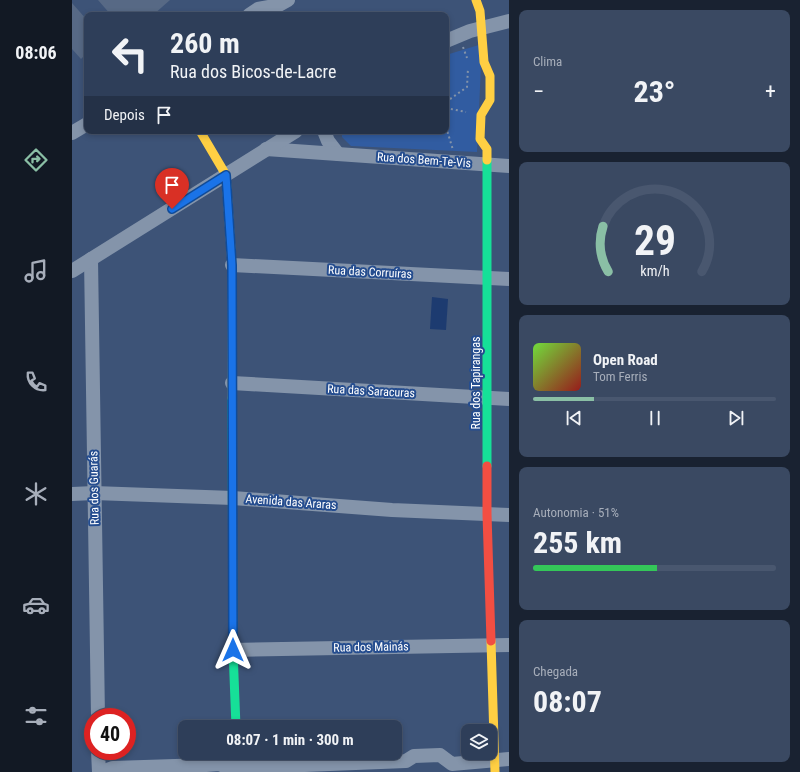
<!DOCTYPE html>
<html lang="pt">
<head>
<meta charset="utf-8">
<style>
  body { margin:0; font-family:"Roboto Condensed",sans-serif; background:#3a4962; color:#f1f3f6; height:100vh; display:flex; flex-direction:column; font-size:15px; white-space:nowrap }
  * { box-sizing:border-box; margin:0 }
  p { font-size:13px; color:#a7aeba }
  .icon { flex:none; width:22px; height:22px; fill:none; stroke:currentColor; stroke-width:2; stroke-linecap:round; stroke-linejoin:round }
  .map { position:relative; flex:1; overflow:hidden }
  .sheet { display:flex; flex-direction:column; gap:10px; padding:10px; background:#192231; width:291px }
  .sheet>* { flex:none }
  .hud { position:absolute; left:12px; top:12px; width:365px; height:122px; border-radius:8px; box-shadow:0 2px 6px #0003,0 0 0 1px #49576f; background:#2e3e59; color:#f1f3f6; overflow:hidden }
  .controls { position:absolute; left:389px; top:724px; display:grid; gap:8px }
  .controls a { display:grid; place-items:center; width:36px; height:36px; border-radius:8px; background:#2e3e59; box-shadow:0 2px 6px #0003,0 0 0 1px #49576f; font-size:20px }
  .speed { position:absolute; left:12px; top:708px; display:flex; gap:8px; font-size:20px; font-weight:700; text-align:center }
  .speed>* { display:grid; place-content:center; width:52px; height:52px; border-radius:50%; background:#2e3e59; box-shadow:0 2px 6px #0003,0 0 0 1px #49576f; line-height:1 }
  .speed .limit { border:6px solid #d22; background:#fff; color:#111 }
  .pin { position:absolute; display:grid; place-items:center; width:34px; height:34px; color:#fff; margin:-41px -17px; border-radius:50% 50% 50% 0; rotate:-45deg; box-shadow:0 0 4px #0007 }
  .pin .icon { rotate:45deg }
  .me { position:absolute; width:44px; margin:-22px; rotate:0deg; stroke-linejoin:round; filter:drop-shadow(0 0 3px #0008) }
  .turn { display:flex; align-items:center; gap:14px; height:84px; padding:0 20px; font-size:18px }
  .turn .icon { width:52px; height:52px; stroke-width:2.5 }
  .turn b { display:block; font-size:28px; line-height:34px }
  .then { display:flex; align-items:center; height:38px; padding:0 20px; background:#0003; gap:8px; font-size:15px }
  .big { font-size:30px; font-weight:700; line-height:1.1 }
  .sheet .tile { flex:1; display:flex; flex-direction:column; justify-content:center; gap:6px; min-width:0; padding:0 14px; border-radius:8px; background:#3a4962 }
  .sheet .dial { align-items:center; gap:0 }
  .dial svg { height:104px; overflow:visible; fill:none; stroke:#49576f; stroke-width:7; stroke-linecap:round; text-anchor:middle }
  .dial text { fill:#f1f3f6; stroke:none }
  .song { display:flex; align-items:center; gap:12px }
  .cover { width:48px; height:48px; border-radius:6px; background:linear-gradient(135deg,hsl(100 70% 55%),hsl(0 70% 35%)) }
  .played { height:4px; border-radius:2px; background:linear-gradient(90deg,#8abfa5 25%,#49576f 25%) }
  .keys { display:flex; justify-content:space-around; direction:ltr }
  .heat { display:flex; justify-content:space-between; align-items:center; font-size:22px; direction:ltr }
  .charge { height:6px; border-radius:3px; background:linear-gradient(90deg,#34c759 51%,#49576f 0) }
  .trip { position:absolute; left:106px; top:720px; width:224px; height:40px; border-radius:8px; background:#2e3e59; box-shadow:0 2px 6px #0003,0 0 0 1px #49576f; font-weight:700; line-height:40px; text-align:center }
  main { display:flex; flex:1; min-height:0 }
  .menu { display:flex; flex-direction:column; width:72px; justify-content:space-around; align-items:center; background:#121924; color:#a7aeba }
  .menu .icon { width:28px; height:28px }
  .menu .on { color:#8abfa5 }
  .menu b { font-size:18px; color:#f1f3f6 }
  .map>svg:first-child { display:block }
</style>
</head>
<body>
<main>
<nav class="menu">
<b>08:06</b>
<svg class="icon on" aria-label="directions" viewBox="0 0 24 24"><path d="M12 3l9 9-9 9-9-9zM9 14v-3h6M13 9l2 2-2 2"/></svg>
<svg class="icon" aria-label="music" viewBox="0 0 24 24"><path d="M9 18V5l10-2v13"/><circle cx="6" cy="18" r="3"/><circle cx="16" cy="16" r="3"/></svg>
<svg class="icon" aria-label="phone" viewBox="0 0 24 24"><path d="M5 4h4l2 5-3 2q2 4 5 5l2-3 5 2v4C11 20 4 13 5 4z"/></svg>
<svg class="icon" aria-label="climate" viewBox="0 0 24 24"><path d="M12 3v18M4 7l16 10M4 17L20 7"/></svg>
<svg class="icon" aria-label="car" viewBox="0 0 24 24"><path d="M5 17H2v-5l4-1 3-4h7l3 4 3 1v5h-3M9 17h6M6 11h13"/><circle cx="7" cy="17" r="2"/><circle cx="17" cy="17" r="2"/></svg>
<svg class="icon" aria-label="filters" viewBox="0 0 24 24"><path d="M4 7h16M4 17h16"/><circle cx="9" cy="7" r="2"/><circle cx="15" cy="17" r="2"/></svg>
</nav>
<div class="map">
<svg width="437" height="772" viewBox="0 0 437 772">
  <rect width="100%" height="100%" fill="#3d5377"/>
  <path fill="#315ca1" d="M410,44L405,152L279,146L270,137V131H374V55Z"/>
  <path fill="#1d3b70" d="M360,297L376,299L374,330L358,329Z"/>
  <g fill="#576985">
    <path d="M26,0H98L81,15H39Z"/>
    <path d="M0,3L15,20V53L9,59L0,49Z"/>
  </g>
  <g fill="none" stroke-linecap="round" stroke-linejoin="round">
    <g stroke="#8494aa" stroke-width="2" stroke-dasharray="2 3" stroke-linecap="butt">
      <path d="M391,47L395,58"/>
      <path d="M374,102L395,87L396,68"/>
      <path d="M374,108L394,112"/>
      <path d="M374,127L381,150"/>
    </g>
    <g stroke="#8494aa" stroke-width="14">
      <path d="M177,15L186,9L207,5L216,0"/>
      <path d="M374,41L398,31L437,21"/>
      <path d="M252,131L256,141L266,154"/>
      <path d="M0,133L15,124"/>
      <path d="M194,149L437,166"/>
      <path d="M19,259L26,717"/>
      <path d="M160,265L437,279"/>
      <path d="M0,271L224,131"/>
      <path d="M160,383L437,399"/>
      <path d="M0,494L22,493L161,498L320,510L437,515"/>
      <path d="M161,650L437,645"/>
      <path d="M26,751L27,772"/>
      <path d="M165,753L166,767"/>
      <path d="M29,772L41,768L134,765L147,764L157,768L334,761L342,756L368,755L380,764L437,759"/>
    </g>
    <g stroke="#16e098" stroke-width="9">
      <path d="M415,160V466"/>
      <path d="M160,398L161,650L164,727"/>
    </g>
    <g stroke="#ffcf43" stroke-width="9">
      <path d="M404,0L408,11L412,62L418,76V100L409,115L408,139L415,149V160"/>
      <path d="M128,131L154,175L160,265V398"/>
      <path d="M419,641L423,772"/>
    </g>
    <path stroke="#f24e42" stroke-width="9" d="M415,466V514L419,641"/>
  </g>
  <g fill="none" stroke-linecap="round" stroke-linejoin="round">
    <defs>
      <path id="route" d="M100,209L154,175L160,265L161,650"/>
    </defs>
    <use href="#route" stroke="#114b97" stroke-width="10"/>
    <use href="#route" stroke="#1a73e8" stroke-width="7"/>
  </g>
  <g text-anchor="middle" stroke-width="4" stroke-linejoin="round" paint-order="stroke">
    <g font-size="12" fill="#fff" stroke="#254d8f">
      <text transform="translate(352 160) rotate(4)" y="4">Rua dos Bem-Te-Vis</text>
      <text transform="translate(298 272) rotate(3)" y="4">Rua das Corruíras</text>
      <text transform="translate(404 383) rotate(-90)" y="4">Rua dos Tapirangas</text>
      <text transform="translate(299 391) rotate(3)" y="4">Rua das Saracuras</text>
      <text transform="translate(22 488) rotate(-91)" y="4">Rua dos Guarás</text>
      <text transform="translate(219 502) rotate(4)" y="4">Avenida das Araras</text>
      <text transform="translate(299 647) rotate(-1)" y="4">Rua dos Mainás</text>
    </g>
  </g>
</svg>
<div class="controls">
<a><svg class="icon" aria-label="layers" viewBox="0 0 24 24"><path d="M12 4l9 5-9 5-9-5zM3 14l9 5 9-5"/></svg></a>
</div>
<div class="speed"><div class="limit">40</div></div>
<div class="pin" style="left:100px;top:209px;background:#d93025"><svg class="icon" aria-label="arrive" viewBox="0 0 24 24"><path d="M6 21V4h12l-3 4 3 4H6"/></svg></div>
<svg class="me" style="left:161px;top:650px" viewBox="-20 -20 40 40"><path d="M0-17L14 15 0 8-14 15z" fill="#1a73e8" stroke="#fff" stroke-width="4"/></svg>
<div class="trip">08:07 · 1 min · 300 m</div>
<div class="hud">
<div class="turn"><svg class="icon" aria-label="left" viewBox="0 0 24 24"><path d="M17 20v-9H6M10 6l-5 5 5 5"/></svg><div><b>260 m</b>Rua dos Bicos-de-Lacre</div></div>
<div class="then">Depois<svg class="icon" aria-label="arrive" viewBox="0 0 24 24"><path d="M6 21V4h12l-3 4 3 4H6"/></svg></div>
</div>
</div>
<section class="sheet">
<div class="tile"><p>Clima</p>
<div class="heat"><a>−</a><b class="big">23°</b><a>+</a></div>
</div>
<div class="tile dial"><svg viewBox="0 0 100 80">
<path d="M14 69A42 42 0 1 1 86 69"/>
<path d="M14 69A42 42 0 0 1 10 34" stroke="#8abfa5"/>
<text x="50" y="56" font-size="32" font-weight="700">29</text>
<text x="50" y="72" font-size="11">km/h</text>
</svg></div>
<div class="tile">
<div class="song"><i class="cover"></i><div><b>Open Road</b><p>Tom Ferris</p></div></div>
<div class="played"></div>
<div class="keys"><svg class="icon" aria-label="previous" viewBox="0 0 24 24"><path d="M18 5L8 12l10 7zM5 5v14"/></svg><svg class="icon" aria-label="pause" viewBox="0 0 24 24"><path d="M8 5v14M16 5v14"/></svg><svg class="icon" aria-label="next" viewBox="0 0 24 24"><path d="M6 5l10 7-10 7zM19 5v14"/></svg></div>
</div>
<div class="tile"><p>Autonomia · 51%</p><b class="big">255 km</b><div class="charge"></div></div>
<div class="tile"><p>Chegada</p><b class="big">08:07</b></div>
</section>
</main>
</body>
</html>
